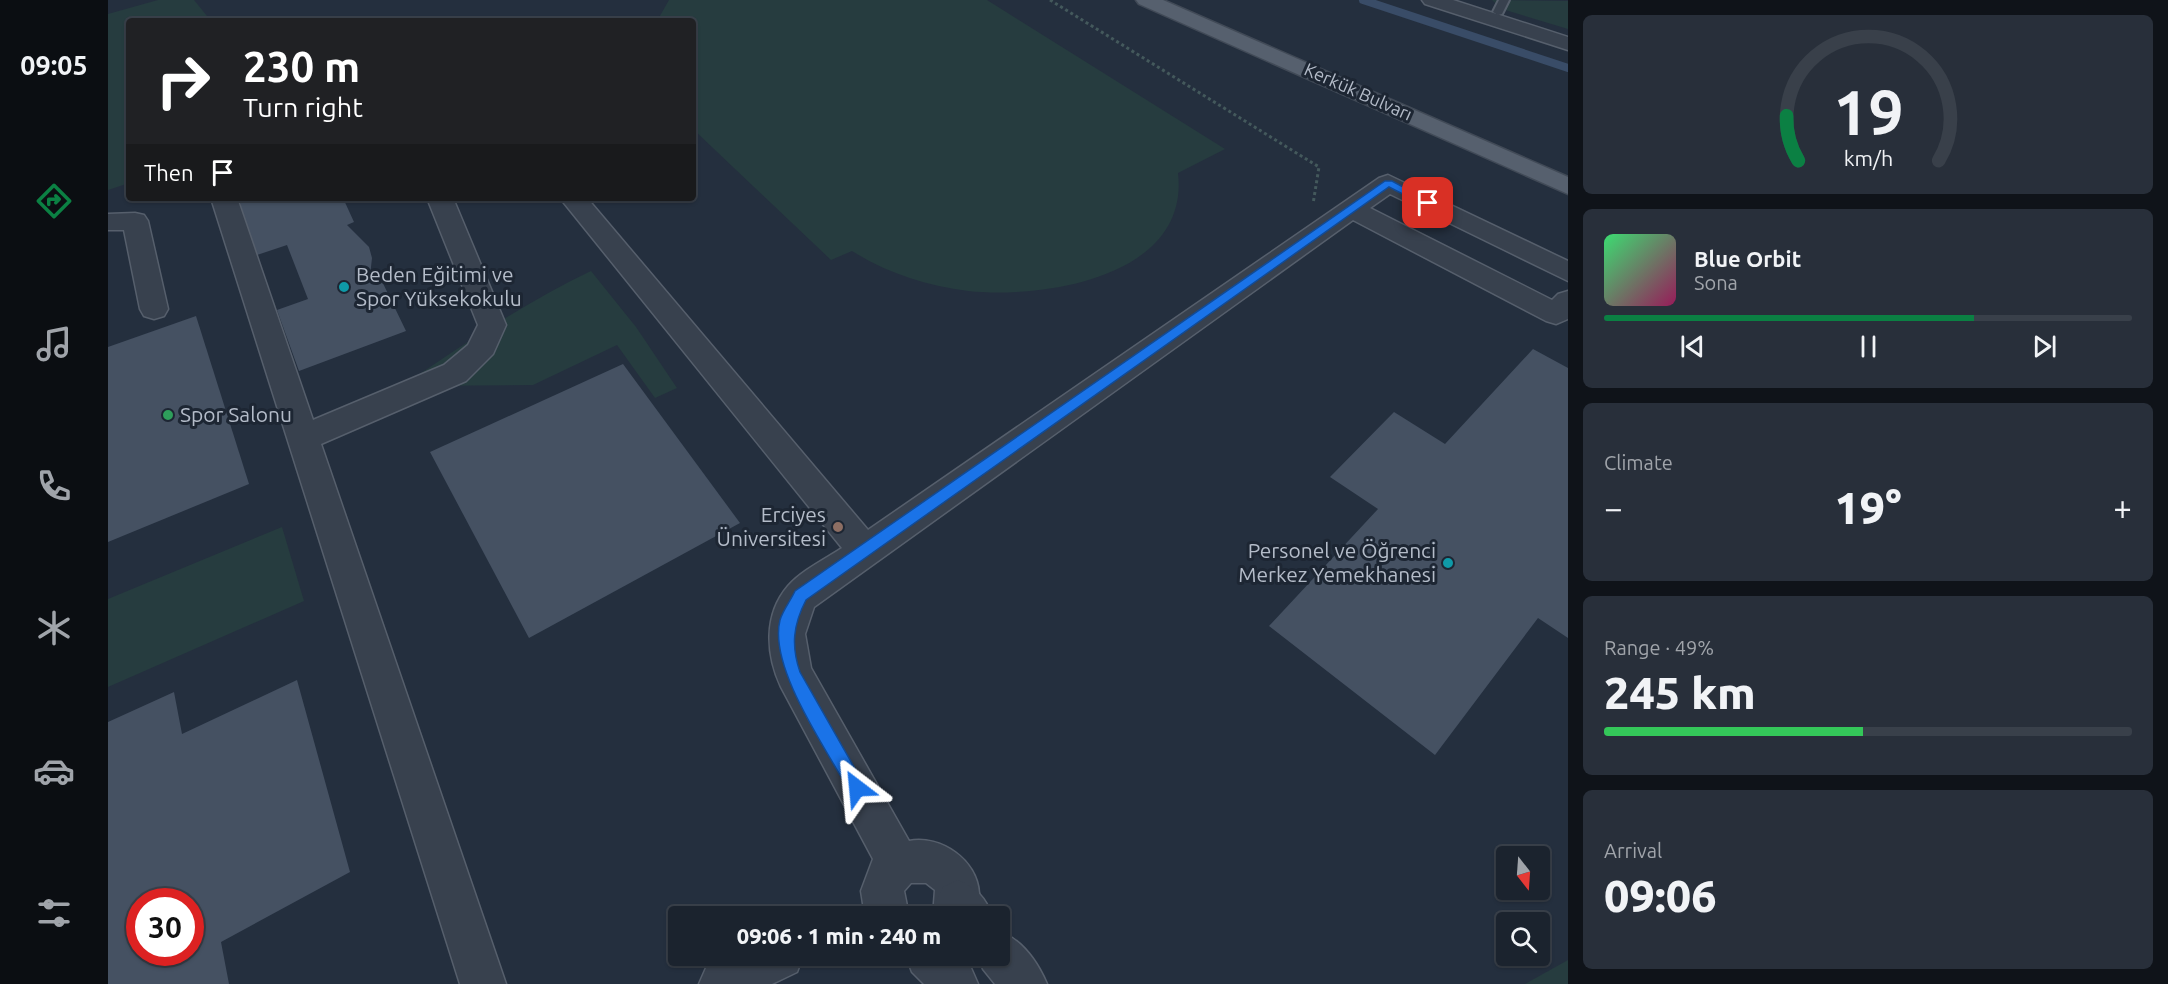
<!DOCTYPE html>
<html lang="en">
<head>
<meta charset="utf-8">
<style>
  body { margin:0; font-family:Ubuntu,sans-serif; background:#282f3a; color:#f1f3f6; height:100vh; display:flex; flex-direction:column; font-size:22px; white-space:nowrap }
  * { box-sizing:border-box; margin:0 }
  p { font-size:20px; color:#a0a4aa }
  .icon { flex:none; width:33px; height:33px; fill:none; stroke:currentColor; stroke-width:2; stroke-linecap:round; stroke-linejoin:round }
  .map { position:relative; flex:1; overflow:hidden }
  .side { display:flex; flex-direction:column; gap:15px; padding:15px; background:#0f1319; width:600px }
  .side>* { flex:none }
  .guide { position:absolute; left:18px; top:18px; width:570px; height:183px; border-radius:6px; box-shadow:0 2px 4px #0004,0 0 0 2px #39404a; background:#202124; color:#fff; overflow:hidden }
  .needle { width:39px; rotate:163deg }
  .fabs { position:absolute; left:1388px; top:846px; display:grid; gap:12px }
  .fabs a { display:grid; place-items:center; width:54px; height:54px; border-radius:6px; background:#1b232e; box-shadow:0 2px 4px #0004,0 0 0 2px #39404a; font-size:30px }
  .speed { position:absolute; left:18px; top:888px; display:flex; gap:12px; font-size:30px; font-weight:700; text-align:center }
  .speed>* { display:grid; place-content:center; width:78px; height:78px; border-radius:50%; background:#1b232e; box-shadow:0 2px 4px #0004,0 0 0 2px #39404a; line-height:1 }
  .speed .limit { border:9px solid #d22; background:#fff; color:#111 }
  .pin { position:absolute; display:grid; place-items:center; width:51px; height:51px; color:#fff; margin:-26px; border-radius:12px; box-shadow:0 3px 9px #0006 }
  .me { position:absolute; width:66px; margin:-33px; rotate:331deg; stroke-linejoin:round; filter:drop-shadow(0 0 4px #0008) }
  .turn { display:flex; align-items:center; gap:21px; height:126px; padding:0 18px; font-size:27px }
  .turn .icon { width:78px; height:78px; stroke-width:2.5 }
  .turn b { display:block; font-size:42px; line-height:51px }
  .then { display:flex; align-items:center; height:57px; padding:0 18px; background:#0003; gap:12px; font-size:22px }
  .big { font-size:45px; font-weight:800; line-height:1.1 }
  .side .tile { flex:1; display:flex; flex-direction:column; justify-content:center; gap:9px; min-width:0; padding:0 21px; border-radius:9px; background:#282f3a }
  .side .dial { align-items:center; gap:0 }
  .dial svg { height:156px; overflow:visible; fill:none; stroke:#39404a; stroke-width:7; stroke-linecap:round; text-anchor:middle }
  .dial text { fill:#f1f3f6; stroke:none }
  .song { display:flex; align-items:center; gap:18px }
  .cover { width:72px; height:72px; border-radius:9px; background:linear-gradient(135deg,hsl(140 70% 55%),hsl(330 70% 35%)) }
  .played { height:6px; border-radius:3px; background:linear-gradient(90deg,#0b8043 70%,#39404a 70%) }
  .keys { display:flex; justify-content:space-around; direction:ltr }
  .heat { display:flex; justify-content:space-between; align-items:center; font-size:33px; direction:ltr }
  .charge { height:9px; border-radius:4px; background:linear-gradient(90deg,#34c759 49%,#39404a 0) }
  .trip { position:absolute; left:560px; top:906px; width:342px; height:60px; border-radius:6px; background:#1b232e; box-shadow:0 2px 4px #0004,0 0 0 2px #39404a; font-weight:800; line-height:60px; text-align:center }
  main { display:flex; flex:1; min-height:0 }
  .tabs { display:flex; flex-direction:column; width:108px; justify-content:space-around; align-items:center; background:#0b0e12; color:#a0a4aa }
  .tabs .icon { width:42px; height:42px }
  .tabs .selected { color:#0b8043 }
  .tabs b { font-size:27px; color:#f1f3f6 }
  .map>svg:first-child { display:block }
</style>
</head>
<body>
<main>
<nav class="tabs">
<b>09:05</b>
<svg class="icon selected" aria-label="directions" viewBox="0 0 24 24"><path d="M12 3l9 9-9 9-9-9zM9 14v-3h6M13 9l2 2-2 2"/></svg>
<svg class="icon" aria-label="music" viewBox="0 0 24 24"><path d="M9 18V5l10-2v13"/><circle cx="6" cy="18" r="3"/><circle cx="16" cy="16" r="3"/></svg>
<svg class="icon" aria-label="phone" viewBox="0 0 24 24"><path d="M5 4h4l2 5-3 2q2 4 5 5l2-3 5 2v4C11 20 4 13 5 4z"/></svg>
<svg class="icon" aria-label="climate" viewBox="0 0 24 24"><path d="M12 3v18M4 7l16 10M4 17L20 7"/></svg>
<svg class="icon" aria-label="car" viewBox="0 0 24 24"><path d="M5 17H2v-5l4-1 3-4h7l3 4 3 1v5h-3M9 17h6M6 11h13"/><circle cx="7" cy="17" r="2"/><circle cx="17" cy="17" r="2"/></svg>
<svg class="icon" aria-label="filters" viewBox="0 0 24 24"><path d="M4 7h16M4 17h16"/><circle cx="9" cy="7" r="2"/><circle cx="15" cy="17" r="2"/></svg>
</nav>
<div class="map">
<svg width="1460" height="984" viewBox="0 0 1460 984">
  <rect width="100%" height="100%" fill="#242f3e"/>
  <g fill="#263c3f">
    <path d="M50,0H86L103,21H21V183L0,190V14Z"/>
    <path d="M561,0H879L1117,149L1070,173C1082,277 936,299 860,291C819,286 779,273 744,251L723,260L585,129V21H549Z"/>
    <path d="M1384,0L1460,1V29L1394,9Z"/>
    <path d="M483,271L528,327L569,388L547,398L509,345L425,385L294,386C356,344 416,303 483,271Z"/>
    <path d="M174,527L196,601L0,687V599Z"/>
    <path d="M1460,960V984H1417Z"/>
  </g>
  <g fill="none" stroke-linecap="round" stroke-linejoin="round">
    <path stroke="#394c67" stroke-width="8" d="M1255,0L1460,68"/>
  </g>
  <g fill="#455162" fill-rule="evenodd">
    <path d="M150,198H235L246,222L239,225L261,247L264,258L262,276L270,273L298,331L191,371L169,310L200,299L179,245L149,255L130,204Z"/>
    <path d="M88,316L141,484L0,542V347Z"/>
    <path d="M1425,349L1460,368V638L1430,618L1327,755L1161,626L1270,509L1222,477L1286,412L1337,444Z"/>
    <path d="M515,364L632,523L421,638L322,452Z"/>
    <path d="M189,680L242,872L113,942L121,984H0V722L66,692L74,734ZM32,902H82V952H32Z"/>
  </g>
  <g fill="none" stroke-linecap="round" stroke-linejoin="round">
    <defs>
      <path id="service" d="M1391,0H1401L1394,14L1390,15L1385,12Z"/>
      <g id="minor">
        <path d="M1280,175L1460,261V281L1282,194L1262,208L1444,300L1450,294L1460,291V319L1448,324L1438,321L1245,220L706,607L697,634L703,668L801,841C833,835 869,860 871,893C872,901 870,909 869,916H825L827,890L818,883H803L796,891L801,916H757L753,891L765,859L673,687C658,655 655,615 680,586C693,571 717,559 734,548L452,198H479L760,530L1271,178Z"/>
        <path d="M103,198H129L205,420L336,365L360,345L370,325L319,198H345L398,325L385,354L358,381L213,444L398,984H352Z"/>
        <path d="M27,213L36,215L40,221L60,309L56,316L46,319L36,316L32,309L16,230H0V214Z"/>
        <path d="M624,956H695L689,972L664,984H591L598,968Z"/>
      </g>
      <g id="tertiary">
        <path d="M1314,0H1345L1460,37V50L1317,4Z"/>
        <path d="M850,880C868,888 878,898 884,916H834L828,902L835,887Z"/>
        <path d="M891,931C914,940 929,961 939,984H887L875,969L870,956H891Z"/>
        <path d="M798,956H851L863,968L870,984H816L804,972Z"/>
      </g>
      <path id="primary" d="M1028,0H1055L1460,177V194L1031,4Z"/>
    </defs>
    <use href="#service" stroke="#565f6c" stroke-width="4"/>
    <use href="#minor" stroke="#565f6c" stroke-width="3"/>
    <use href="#tertiary" stroke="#565f6c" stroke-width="3"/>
    <use href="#primary" stroke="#414a57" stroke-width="3"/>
    <path stroke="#44595c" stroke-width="3" stroke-dasharray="3 3" stroke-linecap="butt" d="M942,0L1211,167L1205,204"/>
    <use href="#service" fill="#38414e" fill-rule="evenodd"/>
    <use href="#minor" fill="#38414e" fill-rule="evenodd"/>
    <use href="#tertiary" fill="#38414e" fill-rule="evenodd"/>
    <use href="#primary" fill="#56606e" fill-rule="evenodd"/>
  </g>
  <path fill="#1a73e8" stroke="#114b97" stroke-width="1.5" d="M1277,181H1284L1325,203L1316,205L1281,187L698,600C685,625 683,646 692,672L758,788L755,794L749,796L743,794C720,751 660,668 672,620C675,610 683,600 687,591Z"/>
  <g fill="#0f9aa8" stroke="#1d2633" stroke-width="2">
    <circle cx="236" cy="287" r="6"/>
    <circle cx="1340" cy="563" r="6"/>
  </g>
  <circle fill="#2e9e5b" stroke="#1d2633" stroke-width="2" cx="60" cy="415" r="6"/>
  <circle fill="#8d6e63" stroke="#1d2633" stroke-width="2" cx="730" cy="527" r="6"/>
  <g text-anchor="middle" stroke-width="6" stroke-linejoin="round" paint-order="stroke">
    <g font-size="18" fill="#b4bcc9" stroke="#1d2633">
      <text transform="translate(1250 92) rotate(24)" y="6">Kerkük Bulvarı</text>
    </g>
    <g font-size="21" fill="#b4bcc9" stroke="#1d2633" text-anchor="start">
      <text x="248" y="282">Beden Eğitimi ve<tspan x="248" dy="24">Spor Yüksekokulu</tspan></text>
      <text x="72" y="422">Spor Salonu</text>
      <text x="718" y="522" text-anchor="end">Erciyes<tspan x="718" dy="24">Üniversitesi</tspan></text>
      <text x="1328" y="558" text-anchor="end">Personel ve Öğrenci<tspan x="1328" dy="24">Merkez Yemekhanesi</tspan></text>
    </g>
  </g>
</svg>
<div class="fabs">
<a><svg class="needle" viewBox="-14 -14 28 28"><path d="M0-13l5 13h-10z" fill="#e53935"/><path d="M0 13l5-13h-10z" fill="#a0a4aa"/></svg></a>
<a><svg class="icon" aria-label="search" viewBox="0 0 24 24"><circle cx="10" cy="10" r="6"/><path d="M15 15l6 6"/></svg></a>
</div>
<div class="speed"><div class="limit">30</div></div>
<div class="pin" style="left:1320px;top:203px;background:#d93025"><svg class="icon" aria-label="arrive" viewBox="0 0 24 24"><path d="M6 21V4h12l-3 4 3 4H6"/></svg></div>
<svg class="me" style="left:749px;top:788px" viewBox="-20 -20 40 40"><path d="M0-17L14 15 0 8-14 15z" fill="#1a73e8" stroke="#fff" stroke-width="4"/></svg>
<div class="trip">09:06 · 1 min · 240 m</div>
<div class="guide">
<div class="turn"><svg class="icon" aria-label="right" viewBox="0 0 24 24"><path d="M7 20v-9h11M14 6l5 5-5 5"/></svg><div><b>230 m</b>Turn right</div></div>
<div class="then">Then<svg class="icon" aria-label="arrive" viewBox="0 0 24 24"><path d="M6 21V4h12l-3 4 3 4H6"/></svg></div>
</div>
</div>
<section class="side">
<div class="tile dial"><svg viewBox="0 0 100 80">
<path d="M14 69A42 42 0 1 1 86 69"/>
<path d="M14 69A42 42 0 0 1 8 46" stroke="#0b8043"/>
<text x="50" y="56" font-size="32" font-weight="700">19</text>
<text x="50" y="72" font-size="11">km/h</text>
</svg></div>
<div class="tile">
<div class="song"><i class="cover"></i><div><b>Blue Orbit</b><p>Sona</p></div></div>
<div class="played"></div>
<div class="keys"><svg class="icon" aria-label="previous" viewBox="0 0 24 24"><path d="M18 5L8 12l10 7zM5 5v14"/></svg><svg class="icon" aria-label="pause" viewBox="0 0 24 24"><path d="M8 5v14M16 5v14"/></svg><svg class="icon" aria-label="next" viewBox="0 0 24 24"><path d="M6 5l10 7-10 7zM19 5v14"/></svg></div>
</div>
<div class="tile"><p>Climate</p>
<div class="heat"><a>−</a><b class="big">19°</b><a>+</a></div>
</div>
<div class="tile"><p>Range · 49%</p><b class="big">245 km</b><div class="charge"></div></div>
<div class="tile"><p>Arrival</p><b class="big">09:06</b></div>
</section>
</main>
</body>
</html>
